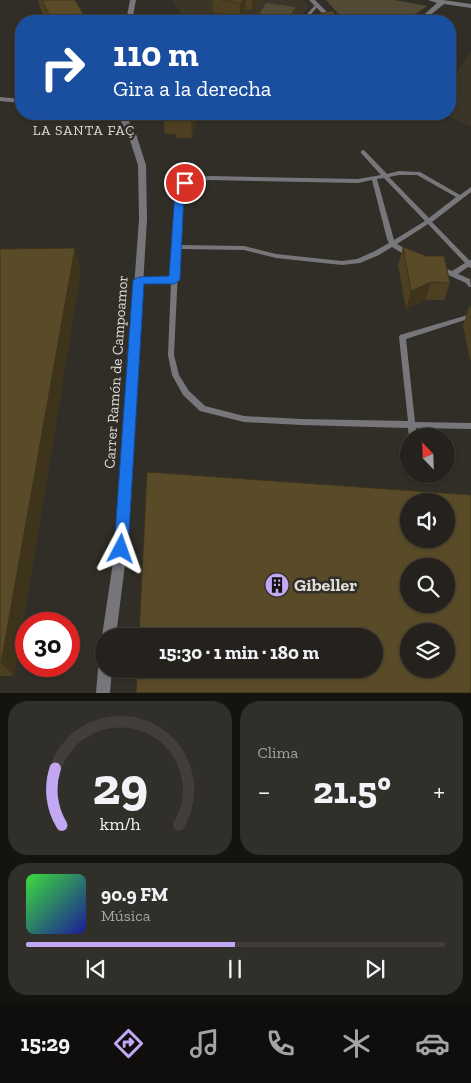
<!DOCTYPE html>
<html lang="es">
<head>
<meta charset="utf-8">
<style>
  body { margin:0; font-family:"Zilla Slab",serif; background:#312f2a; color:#f1f3f6; height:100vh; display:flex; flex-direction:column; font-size:19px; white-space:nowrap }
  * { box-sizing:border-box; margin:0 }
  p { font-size:16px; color:#a3a4a4 }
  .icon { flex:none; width:28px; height:28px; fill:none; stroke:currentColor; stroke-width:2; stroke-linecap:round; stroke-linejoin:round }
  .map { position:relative; height:693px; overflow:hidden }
  .drawer { display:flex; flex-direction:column; gap:8px; padding:8px; background:#141310; flex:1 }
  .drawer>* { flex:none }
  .guide { position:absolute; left:15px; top:15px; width:441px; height:105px; border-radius:20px; box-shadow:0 1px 4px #0004,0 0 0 1px #423f3b; background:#1a4fa0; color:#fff; overflow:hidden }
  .needle { width:32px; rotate:337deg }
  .buttons { position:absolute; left:400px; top:428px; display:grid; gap:10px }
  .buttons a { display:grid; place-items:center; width:55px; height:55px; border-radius:50%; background:#25221d; box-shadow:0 1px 4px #0004,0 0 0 1px #423f3b; font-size:25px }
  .speed { position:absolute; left:15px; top:612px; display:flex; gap:10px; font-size:25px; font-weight:700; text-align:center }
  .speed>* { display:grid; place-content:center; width:65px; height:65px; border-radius:50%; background:#25221d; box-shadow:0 1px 4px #0004,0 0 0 1px #423f3b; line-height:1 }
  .speed .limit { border:8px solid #d22; background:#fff; color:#111 }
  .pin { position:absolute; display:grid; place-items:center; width:42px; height:42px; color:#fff; margin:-21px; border:2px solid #fff; border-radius:50%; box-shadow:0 1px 5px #0007 }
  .me { position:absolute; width:55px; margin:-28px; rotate:4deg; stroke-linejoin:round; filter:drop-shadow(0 0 4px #0008) }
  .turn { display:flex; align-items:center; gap:18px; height:105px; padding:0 15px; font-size:22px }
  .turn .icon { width:65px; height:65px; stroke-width:2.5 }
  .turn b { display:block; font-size:35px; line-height:42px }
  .big { font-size:38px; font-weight:700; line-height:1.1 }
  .drawer .tile { flex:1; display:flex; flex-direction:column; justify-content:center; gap:8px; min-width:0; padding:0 18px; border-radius:20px; background:#312f2a }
  .drawer .dial { align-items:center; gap:0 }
  .dial svg { height:130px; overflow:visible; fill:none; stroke:#423f3b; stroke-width:7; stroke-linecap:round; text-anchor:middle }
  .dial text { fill:#f1f3f6; stroke:none }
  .song { display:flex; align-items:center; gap:15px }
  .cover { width:60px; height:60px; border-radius:8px; background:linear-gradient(135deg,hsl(120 70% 55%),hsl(240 70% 35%)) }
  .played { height:5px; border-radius:2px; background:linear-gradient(90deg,#c2a7f2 50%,#423f3b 50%) }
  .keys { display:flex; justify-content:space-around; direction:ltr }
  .heat { display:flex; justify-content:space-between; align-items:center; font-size:28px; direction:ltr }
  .drawer .tiles { flex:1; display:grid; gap:8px; grid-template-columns:1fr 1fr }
  .tile:last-child { grid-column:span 2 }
  .trip { position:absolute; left:95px; top:628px; width:288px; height:50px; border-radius:25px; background:#25221d; box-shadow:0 1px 4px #0004,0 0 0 1px #423f3b; font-weight:700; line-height:50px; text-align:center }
  .tabs { display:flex; height:80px; justify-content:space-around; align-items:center; background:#0f0e0c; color:#a3a4a4 }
  .tabs .icon { width:35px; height:35px }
  .tabs .on { color:#c2a7f2 }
  .tabs b { font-size:22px; color:#f1f3f6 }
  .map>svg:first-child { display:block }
</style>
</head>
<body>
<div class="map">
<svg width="471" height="693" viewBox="0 0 471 693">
  <rect width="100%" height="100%" fill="#312e27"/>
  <g fill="#3a3527">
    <path d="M172,0H303L309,6L298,21H186Z"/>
    <path d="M471,52V127L444,114H450V82Z"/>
  </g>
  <g fill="#534a35">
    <path d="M326,0H394L427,6L405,21H345Z"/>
    <path d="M266,3L295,7L288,21H255Z"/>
  </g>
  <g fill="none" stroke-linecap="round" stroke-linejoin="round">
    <g fill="#77767a" fill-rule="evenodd">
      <path d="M316,4L319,5L305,21H301Z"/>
      <path d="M363,150L365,151L387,174L399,171L420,172L460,195L471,187V192L432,222L469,260H471V268L468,267L458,274L470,279L471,287H469L466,283L437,270L436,268L439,266L452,271L465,263L428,224L397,244L411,252L412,254L411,256H407L392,247L379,255L360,263L342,265L276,258L244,250L179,249L174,355L179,375L189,391L205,406L244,416L301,419L408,421L399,337L400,335L471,314V318L406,339L415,422L471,423V429L416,428L417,436H409L408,428L301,425L244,422L200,411L183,395L172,375L168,355L171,282H139L136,280L139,278H171L176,192C183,178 196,177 210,176L358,179L381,175L361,153V151ZM399,175H417L456,197L429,218L389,177ZM384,178L425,221L394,240L377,179ZM210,180L358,183L372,180L387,239L389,243L375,251L357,259L342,261L276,254L244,246L179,245L182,192C188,181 199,181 210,180Z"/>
    </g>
    <g fill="#77767a" fill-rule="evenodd">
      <path d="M130,0H136L132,21H126Z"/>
      <path d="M309,0H315L336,21H330Z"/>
      <path d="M428,0H443L471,4V8L444,4L423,21H417L437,3Z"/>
      <path d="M0,97L21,99V103L0,101Z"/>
      <path d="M117,114H125L136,134L146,165L147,219L127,549L116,636H104V639L102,636L115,549L139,219L138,165L128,134Z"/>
      <path d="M104,663V669H112L110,693H96L98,669L100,664Z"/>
    </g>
  </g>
  <g fill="#4d4022">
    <path d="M38,0H75L87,21H46L40,7Z"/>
    <path d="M213,0H259L252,10L246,9L240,17L213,12Z"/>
    <path d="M163,114L198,116L192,138H176L175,134H165Z"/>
    <path d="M403,247L450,283L444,300H426L406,309L398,265Z"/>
    <path d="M0,249L81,271L14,676H0Z"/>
    <path d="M469,307H471V360H470L463,325Z"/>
  </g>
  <g fill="#3e341c">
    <path d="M243,0H246V9L240,17V3Z"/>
    <path d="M252,0H259L252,10Z"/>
    <path d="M193,114H198V116L192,138L191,120Z"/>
    <path d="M75,248L81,271L14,676L1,663Z"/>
    <path d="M431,282L426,300L406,309L411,291Z"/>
  </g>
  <g fill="#594b28" stroke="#3e341c" fill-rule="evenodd">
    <path d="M42,0H75L87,21H52Z"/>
    <path d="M221,0H243L240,3Z"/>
    <path d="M332,11L343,21H287Z"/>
    <path d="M163,114H193L191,120H175L174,116H163Z"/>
    <path d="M403,247L426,256H444L450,283L431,282L411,291Z"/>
    <path d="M75,248L1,663H0V249Z"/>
    <path d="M147,472L471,495V693H136L137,669H374V636H139ZM409,501H446V539H409ZM409,566H446V604H409ZM409,631H446V669H409Z"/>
  </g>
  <path fill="#1a73e8" stroke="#114b97" d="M185,180L190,183L184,192L180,280L174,284H144L128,549L126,554L121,556L116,554L114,549L133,280L139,277L169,276L175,192L178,184Z"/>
  <defs>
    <symbol id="building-disc" viewBox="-11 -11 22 22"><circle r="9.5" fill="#c2a7f2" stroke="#312e27"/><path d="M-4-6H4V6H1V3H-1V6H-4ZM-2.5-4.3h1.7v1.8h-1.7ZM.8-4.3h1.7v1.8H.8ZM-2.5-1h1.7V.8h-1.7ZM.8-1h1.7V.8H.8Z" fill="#111"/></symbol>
  </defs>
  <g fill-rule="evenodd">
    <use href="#building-disc" x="263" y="571" width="28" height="28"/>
  </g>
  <g text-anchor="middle" stroke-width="5" stroke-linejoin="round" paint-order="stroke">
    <g font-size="14" letter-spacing="1" fill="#dedcd7" stroke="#312e27">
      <text x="84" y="135">LA SANTA FAÇ</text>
    </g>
    <g font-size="15" fill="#dedcd7" stroke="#312e27">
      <text transform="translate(116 372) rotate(-86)" y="5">Carrer Ramón de Campoamor</text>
    </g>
    <g font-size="18" font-weight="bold" fill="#dedcd7" stroke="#312e27" text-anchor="start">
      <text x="294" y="591">Gibeller</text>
    </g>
  </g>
</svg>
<div class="buttons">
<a><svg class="needle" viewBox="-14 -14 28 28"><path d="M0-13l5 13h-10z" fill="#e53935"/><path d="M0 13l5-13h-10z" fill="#a3a4a4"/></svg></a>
<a><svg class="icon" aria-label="sound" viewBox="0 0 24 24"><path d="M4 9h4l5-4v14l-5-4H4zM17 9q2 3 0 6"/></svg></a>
<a><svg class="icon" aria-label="search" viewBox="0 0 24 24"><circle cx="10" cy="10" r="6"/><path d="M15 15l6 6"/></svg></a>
<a><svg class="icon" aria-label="layers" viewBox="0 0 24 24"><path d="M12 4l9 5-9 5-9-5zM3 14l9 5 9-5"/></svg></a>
</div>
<div class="speed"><div class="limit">30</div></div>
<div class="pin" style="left:185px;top:183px;background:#d93025"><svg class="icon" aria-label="arrive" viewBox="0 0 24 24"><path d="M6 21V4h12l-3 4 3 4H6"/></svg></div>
<svg class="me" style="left:121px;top:549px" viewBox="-20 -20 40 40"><path d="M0-17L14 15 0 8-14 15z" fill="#1a73e8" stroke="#fff" stroke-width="4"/></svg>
<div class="trip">15:30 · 1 min · 180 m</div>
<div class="guide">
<div class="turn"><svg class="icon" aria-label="right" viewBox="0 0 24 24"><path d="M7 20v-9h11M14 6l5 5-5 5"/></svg><div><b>110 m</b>Gira a la derecha</div></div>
</div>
</div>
<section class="drawer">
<div class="tiles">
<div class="tile dial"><svg viewBox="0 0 100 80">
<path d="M14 69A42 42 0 1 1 86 69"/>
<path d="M14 69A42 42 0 0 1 10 34" stroke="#c2a7f2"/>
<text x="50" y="56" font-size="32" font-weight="700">29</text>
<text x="50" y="72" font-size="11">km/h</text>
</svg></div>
<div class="tile"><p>Clima</p>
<div class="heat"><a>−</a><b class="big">21.5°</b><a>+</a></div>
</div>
<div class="tile">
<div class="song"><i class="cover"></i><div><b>90.9 FM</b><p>Música</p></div></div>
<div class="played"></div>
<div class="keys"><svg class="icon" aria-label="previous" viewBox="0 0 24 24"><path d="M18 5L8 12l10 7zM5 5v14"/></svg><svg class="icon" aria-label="pause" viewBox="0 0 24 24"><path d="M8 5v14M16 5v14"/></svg><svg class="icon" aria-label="next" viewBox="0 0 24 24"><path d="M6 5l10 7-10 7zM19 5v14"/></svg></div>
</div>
</div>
</section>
<nav class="tabs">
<b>15:29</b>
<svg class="icon on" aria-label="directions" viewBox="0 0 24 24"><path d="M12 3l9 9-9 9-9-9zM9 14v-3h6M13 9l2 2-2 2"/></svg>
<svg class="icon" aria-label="music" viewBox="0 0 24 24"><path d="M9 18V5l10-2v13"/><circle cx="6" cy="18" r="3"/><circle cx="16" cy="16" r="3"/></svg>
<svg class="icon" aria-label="phone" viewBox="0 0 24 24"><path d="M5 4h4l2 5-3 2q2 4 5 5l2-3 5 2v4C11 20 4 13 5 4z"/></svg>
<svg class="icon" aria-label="climate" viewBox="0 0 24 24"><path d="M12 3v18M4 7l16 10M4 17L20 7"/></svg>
<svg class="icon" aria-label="car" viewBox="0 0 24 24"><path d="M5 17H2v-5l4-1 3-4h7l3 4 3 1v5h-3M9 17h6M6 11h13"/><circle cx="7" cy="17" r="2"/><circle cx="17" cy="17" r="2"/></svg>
</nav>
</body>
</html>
